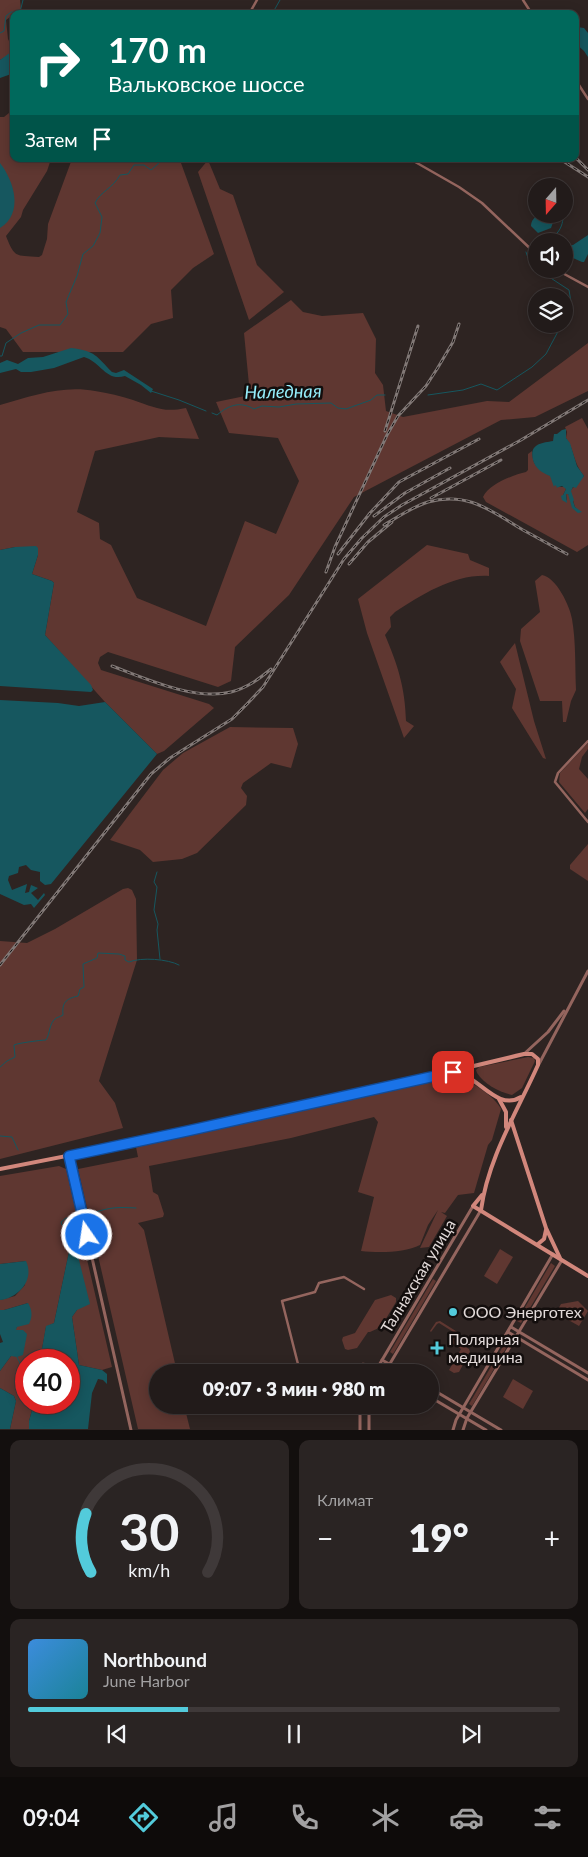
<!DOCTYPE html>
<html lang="ru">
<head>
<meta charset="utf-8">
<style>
  body { margin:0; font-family:Lato,sans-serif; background:#2a2423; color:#f1f3f6; height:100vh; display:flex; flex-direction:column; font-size:19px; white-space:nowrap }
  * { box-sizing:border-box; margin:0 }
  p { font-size:16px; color:#a2a1a2 }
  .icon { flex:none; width:28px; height:28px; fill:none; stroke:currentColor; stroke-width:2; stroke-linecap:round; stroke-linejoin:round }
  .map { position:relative; height:1430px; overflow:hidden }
  .drawer { display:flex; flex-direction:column; gap:10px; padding:10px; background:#130f0e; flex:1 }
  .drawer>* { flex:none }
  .hud { position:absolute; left:10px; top:10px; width:569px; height:152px; border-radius:10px; box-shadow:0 2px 12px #0003,0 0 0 1px #3f3939; background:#00695c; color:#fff; overflow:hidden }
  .needle { width:32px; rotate:200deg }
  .controls { position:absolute; left:528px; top:178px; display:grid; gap:10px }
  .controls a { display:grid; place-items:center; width:45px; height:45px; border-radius:50%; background:#221b1a; box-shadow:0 2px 12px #0003,0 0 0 1px #3f3939; font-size:25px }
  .speed { position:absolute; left:15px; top:1349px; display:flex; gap:10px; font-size:25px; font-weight:700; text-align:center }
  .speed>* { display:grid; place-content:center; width:65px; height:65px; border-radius:50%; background:#221b1a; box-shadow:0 2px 12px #0003,0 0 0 1px #3f3939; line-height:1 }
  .speed .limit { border:8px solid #d22; background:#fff; color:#111 }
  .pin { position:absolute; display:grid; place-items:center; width:42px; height:42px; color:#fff; margin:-21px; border-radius:10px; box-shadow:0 2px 8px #0006 }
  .me { position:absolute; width:55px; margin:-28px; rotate:347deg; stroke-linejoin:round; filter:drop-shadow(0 0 4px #0008) }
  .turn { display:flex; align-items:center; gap:18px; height:105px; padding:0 15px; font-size:22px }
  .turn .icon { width:65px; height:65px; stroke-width:2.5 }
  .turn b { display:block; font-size:35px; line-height:42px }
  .then { display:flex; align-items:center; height:48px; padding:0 15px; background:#0003; gap:10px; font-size:19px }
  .big { font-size:38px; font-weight:800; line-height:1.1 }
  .drawer .widget { flex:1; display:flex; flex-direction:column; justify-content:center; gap:8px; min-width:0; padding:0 18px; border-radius:10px; background:#2a2423 }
  .drawer .dial { align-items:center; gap:0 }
  .dial svg { height:130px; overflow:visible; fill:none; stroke:#3f3939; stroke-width:7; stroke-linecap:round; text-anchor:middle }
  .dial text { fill:#f1f3f6; stroke:none }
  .song { display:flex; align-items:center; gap:15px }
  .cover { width:60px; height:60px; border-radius:8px; background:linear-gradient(135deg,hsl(210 70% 55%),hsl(190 70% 35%)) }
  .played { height:5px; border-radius:2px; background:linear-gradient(90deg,#53cbdb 30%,#3f3939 30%) }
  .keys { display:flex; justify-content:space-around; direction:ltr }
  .heat { display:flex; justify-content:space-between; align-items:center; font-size:28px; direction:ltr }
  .drawer .tiles { flex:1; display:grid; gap:10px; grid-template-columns:1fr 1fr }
  .widget:last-child { grid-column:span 2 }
  .trip { position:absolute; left:149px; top:1364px; width:290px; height:50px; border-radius:25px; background:#221b1a; box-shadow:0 2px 12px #0003,0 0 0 1px #3f3939; font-weight:800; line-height:50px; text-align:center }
  .menu { display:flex; height:80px; justify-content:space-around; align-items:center; background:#0e0b0a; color:#a2a1a2 }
  .menu .icon { width:35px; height:35px }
  .menu .on { color:#53cbdb }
  .menu b { font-size:22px; color:#f1f3f6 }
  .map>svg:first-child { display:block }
</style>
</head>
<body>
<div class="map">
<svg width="588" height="1430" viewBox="0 0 588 1430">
  <rect width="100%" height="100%" fill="#2e2422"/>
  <g fill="#5f3731">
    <path d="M0,0H20L21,9L6,20L8,39L14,52L0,60Z"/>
    <path d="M14,109V159H51L47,171L23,210L21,217L6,236C15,259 16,255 39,257L42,255L47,239L48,224L72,159H184L181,163L214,254L193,268L171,290L173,318L151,324L123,352H23L6,329L0,327V117H4Z"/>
    <path d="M208,160L220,189L233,195L257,265L284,292L249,320L198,172Z"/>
    <path d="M291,300L303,312L322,316L363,313L376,339L375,373L383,385L386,411L403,417L487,401L509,402L588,343V391L535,417L501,420L354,497L289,595L235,647L231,681L218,687L108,652L100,657L98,663L101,670L209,704L214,708L164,751L157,754L105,702L45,635L54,583L52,581L32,574L38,555L15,547L0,550V405C32,396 62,385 95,391C108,393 121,396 133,400C154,407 163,413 186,408L199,439L159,437L95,451L77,512L99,523L100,539L111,545L137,598L206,626L245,521L276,534L299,481L278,438L229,433L216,402L250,395L244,333Z"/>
    <path d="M582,418L588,429V545L577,552L486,502L483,497C489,484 513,475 526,472L528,470V454L532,451C533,469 539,467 551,476C553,479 555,484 558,487H565L566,489L563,495L567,501L566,493L569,495L573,508L579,511L575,507L570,491L584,476C573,463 574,448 566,438L567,432L565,427Z"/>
    <path d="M427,545L468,554L470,560L489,568V576C454,574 423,594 395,612L390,617L391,627L385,635C398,666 405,687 406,721L414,726L404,738L367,633L358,599Z"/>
    <path d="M542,575C556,577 570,606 572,619C576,642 575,667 576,690L571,701L566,722H563L562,701H540L520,641L521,629L540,612L535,581Z"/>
    <path d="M515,643L534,721L546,759L543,758L512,708L516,689L500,662Z"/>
    <path d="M230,727L293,728L298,744L291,768L271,763L243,783L241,788L247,796L246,805L197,853L182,859L153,862L140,850L110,840L163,770L183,753Z"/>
    <path d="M588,743V749L582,757L579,769L588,779V809L585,813L559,782L560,773Z"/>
    <path d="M588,844V881L570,869V865Z"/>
    <path d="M128,888L132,890L136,899L137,960L99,1081L115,1103L123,1128L0,1159V941L27,943L55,929L123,889Z"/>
    <path d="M528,1057L534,1058L535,1061L522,1088L512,1095C499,1092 484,1084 477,1073L476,1070L479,1067Z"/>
    <path d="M455,1076C468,1079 495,1096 501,1109L492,1140L488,1145L474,1193L458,1195L445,1213L441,1212L447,1216L429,1247L420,1248L438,1210L428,1225L420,1245C405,1253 378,1253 361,1251L374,1197L358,1192L378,1122L374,1117L291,1138L149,1166L153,1192L158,1195L164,1214L163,1217L138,1223L144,1230L177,1372H158V1405H184L190,1429H138L78,1169L138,1157L136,1147Z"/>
    <path d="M59,1166L66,1169L112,1367L102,1370L79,1365L72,1317L77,1310L70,1247L54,1323L46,1327L40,1360H25L23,1372L26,1378V1402L34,1403L29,1421V1429H10L16,1401L14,1396L0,1388V1371L11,1356L15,1331L28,1303L4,1310H0V1300L15,1296L25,1285L26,1261L0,1264V1176Z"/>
    <path d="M500,1249L513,1257L497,1284L484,1276Z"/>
    <path d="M551,1263L555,1266L521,1323L517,1321Z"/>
    <path d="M433,1279L436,1281L393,1354L390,1352Z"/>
    <path d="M391,1295L396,1298V1302L381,1327L370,1332H368L357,1348L348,1350L345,1349L342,1340L343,1337L355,1333L375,1300Z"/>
    <path d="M578,1301L588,1311L579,1326L556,1313L561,1304Z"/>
    <path d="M440,1321L459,1333L454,1341L469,1349L470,1352L459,1372L454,1373L449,1370L461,1349L450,1342L455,1333L439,1323L437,1324L431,1332L430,1331L436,1322Z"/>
    <path d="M505,1343L508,1345L472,1406L469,1404Z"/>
    <path d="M513,1379L533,1391L523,1409L503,1397Z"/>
  </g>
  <g fill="#16575f">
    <path d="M577,27L584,28L588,33V57L584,51L575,43V29Z"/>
    <path d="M11,52H14V73L0,78V60Z"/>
    <path d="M0,163C14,181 24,213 0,228Z"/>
    <path d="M539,215L554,216L555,217L551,228L538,233L531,226C531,221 534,217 539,215Z"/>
    <path d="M588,235V254L584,262H582L564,254V246L573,245Z"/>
    <path d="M71,348C96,351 96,356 112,372L116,373L124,370L153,389L151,393L141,385L125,376C106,382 101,362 84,357L54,368L31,372H21L16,369L0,373V363L7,360L18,364L28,358L43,357Z"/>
    <path d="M566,429V438L570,443L577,466L584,476L576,488L573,487L571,491L574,500L573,501L575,507L582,512L578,513L572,508L568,494H566L567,503L562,500L561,496L563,495L566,489L562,486L556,488L557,487L555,485L554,487L550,476C542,473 535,468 533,460C529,444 541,443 553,441L554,434H557L562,430Z"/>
    <path d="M36,546L38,548V555L32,574L52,581L54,583L45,635L91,685L93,690L91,692L0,686V550L15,547Z"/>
    <path d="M0,700L58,703L79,706L105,702L157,754L51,884L45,885L40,881V872L31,870L26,865L19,867L18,873L9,876L8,880L12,890L27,884L25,893L29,892L31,885L38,888L31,893L38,900L44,893L45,895L34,908L31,904L24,905L0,894Z"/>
    <path d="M70,1247L76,1248L90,1304L77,1310L72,1317L79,1365L102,1370L107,1374V1384L103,1380L98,1379L92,1393L88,1429H29V1421L34,1403L69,1402V1360H40L46,1326L54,1323Z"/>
    <path d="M26,1261C35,1280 18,1298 0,1300V1264Z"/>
    <path d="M28,1303C32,1310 33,1316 29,1324L17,1327L16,1330H23L27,1334L23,1355L17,1357L11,1356L0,1371V1343L3,1342L0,1334V1310H4Z"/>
    <path d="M0,1388L14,1396L16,1401L10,1429H0Z"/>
  </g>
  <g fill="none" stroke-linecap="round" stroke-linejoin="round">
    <g stroke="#16575f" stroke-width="1">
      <path d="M272,14L280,0"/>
      <path d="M0,33L4,31L6,16L11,12H20L23,0"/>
      <path d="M541,241C556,239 564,228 563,214"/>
      <path d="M526,252L528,258L536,268"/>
      <path d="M537,269L569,290L571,302L564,321"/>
      <path d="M0,356H2L6,343L21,333L39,325H60L68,314L66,302L77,276L83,254L93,246L100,233L102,217L95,203C100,192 113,188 120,175L128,174L134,165H144L151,170L158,164L161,159"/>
      <path d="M151,391L179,400L206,411"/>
      <path d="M428,395L463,390L481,384L497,390L532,367L546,354L562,324"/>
      <path d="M212,413L217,415C229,405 240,401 254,409L262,406L279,407L296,404L331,403L338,408L346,409L371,400L377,395H385"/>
      <path d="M157,872L154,882L157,887L154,910L158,924L157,930L160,959"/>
      <path d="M0,1067L7,1061L15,1057L14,1045C18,1043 42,1040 46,1040C50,1034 49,1024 55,1019C57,1017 60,1017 63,1015C62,1003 65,999 78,996L80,989L84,987L83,964L97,958L98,953L119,954L125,956V960L129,962C141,957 168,959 179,965"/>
      <path d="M0,1136L12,1137L18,1150"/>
      <path d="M93,1213C110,1207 118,1207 136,1208"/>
      <path d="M73,1248L70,1244C71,1238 67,1234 67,1228L62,1225L61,1222L66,1218L76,1219"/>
      <path d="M17,1357L21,1365L26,1367"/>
    </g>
    <g stroke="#94655e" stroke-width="2.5">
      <path d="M523,0L532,14"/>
      <path d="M249,14L257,0"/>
      <path d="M575,79L588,99"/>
      <path d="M410,159L459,187L482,203L536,254"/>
      <path d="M555,269L588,287"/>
      <path d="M588,741L558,773L555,782L588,822"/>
      <path d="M300,1372L282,1301L315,1292L319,1283L344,1277L364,1289"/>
      <path d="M340,1372L342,1369L363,1364L378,1366"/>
    </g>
    <g stroke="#94655e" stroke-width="3">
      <path d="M524,1054L548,1032L564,1011"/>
      <path d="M539,1064L588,971"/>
      <path d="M69,1156L131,1430"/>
      <path d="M511,1327L588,1373"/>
      <path d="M508,1332L588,1380"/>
      <path d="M382,1360L404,1372"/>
      <path d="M378,1366L389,1372"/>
      <path d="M375,1372L473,1206"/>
      <path d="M385,1372L481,1210"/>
      <path d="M430,1388L501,1430"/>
      <path d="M430,1397L486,1430"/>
      <path d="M360,1430V1405"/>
      <path d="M369,1430V1405"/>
      <path d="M453,1430L456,1420L553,1254"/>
      <path d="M463,1430L467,1418L562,1260"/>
    </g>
    <g stroke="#d2877c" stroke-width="4">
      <path d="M455,1072C478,1075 497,1112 521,1097"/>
      <path d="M499,1099L506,1112V1127"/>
      <path d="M511,1120L546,1228L560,1258"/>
      <path d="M0,1169C176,1135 350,1096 524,1054H532L538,1059V1065C517,1112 488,1158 481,1210"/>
      <path d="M482,1195L473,1206L588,1276"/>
      <path d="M538,1244L544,1239L546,1230"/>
    </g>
    <defs>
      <g id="rail">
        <path d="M575,157L588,170"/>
        <path d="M560,159L588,177"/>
        <path d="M385,431L418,326"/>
        <path d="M431,498L501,460"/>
        <path d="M374,516L405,493L450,468"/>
        <path d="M384,525C398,517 412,507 428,502C468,491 491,511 523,530C538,538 552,546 567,554"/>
        <path d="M338,554L370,513L399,482L479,439"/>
        <path d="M349,564L368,542L392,522"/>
        <path d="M326,572L335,547L387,435L398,416L426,386L437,369L453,342L459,324"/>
        <path d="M112,666C146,679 195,701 231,692C247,688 259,679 271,669"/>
        <path d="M0,965L151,774L170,758L232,719L247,704L263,687L344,559L362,538L384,517L402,505L521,440L588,400"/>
      </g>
    </defs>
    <use href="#rail" stroke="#817876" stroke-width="3"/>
    <use href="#rail" stroke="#130e0d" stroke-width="1" stroke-dasharray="4" stroke-linecap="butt"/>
  </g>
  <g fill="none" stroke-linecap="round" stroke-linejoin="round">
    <defs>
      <path id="route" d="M87,1235L69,1156L187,1131L453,1072"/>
    </defs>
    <use href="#route" stroke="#114b97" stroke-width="12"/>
    <use href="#route" stroke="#1a73e8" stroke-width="9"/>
  </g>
  <g fill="#53cbdb" stroke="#130e0d" stroke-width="2">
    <circle cx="453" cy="1312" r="5"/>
    <path d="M434.5 1340.5h5v5h5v5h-5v5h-5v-5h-5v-5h5z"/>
  </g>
  <g text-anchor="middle" stroke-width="5" stroke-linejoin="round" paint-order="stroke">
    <g font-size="16" fill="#e2dad9" stroke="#130e0d">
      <text transform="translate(418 1276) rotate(-59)" y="6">Талнахская улица</text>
    </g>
    <g font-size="16" fill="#e2dad9" stroke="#130e0d" text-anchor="start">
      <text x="463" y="1318">ООО Энерготех</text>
      <text x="448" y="1345">Полярная<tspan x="448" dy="18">медицина</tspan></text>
    </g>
    <g font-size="18" font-style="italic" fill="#95eefb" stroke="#130e0d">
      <text transform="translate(283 392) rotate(-1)" y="6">Наледная</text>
    </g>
  </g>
</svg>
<div class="controls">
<a><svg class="needle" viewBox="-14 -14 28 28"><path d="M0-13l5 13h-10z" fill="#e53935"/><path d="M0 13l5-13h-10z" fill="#a2a1a2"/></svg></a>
<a><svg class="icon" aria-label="sound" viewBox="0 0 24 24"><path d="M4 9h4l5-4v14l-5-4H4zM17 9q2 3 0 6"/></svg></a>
<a><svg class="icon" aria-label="layers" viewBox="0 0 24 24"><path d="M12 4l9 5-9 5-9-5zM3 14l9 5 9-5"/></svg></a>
</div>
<div class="speed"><div class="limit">40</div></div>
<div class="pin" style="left:453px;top:1072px;background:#d93025"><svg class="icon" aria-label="arrive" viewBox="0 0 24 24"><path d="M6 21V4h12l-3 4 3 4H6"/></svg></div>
<svg class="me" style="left:87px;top:1235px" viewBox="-20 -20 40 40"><circle r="17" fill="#1a73e8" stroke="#fff" stroke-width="3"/><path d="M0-11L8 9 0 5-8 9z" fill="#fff"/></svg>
<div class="trip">09:07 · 3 мин · 980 m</div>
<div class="hud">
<div class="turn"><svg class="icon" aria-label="right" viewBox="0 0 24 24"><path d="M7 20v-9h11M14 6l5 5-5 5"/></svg><div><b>170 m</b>Вальковское шоссе</div></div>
<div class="then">Затем<svg class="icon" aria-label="arrive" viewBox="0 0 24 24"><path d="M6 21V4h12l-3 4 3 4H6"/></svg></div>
</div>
</div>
<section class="drawer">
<div class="tiles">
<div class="widget dial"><svg viewBox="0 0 100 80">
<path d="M14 69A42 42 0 1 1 86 69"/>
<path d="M14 69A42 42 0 0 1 11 33" stroke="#53cbdb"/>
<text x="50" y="56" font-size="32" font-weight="700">30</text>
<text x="50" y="72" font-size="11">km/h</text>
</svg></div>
<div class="widget"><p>Климат</p>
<div class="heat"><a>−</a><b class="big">19°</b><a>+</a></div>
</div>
<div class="widget">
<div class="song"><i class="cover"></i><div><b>Northbound</b><p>June Harbor</p></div></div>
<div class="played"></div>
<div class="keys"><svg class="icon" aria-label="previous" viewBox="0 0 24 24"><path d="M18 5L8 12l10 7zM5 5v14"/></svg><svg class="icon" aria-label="pause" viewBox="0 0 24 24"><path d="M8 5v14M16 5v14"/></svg><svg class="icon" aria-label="next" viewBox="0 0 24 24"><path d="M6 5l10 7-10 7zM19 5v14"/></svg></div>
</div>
</div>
</section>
<nav class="menu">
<b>09:04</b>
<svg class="icon on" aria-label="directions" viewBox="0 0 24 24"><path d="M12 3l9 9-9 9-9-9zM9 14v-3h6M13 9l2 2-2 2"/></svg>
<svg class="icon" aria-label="music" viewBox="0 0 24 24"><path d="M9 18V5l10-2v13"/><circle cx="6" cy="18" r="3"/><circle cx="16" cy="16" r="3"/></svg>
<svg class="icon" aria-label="phone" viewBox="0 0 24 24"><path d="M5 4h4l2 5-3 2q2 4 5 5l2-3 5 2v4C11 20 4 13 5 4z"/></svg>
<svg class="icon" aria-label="climate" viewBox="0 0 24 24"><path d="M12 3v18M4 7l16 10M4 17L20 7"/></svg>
<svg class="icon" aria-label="car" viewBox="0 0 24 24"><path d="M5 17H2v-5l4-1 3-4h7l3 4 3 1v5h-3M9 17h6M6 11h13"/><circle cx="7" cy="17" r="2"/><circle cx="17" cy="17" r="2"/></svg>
<svg class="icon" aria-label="filters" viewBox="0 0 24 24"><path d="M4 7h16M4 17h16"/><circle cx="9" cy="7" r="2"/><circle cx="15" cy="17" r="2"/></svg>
</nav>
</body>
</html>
